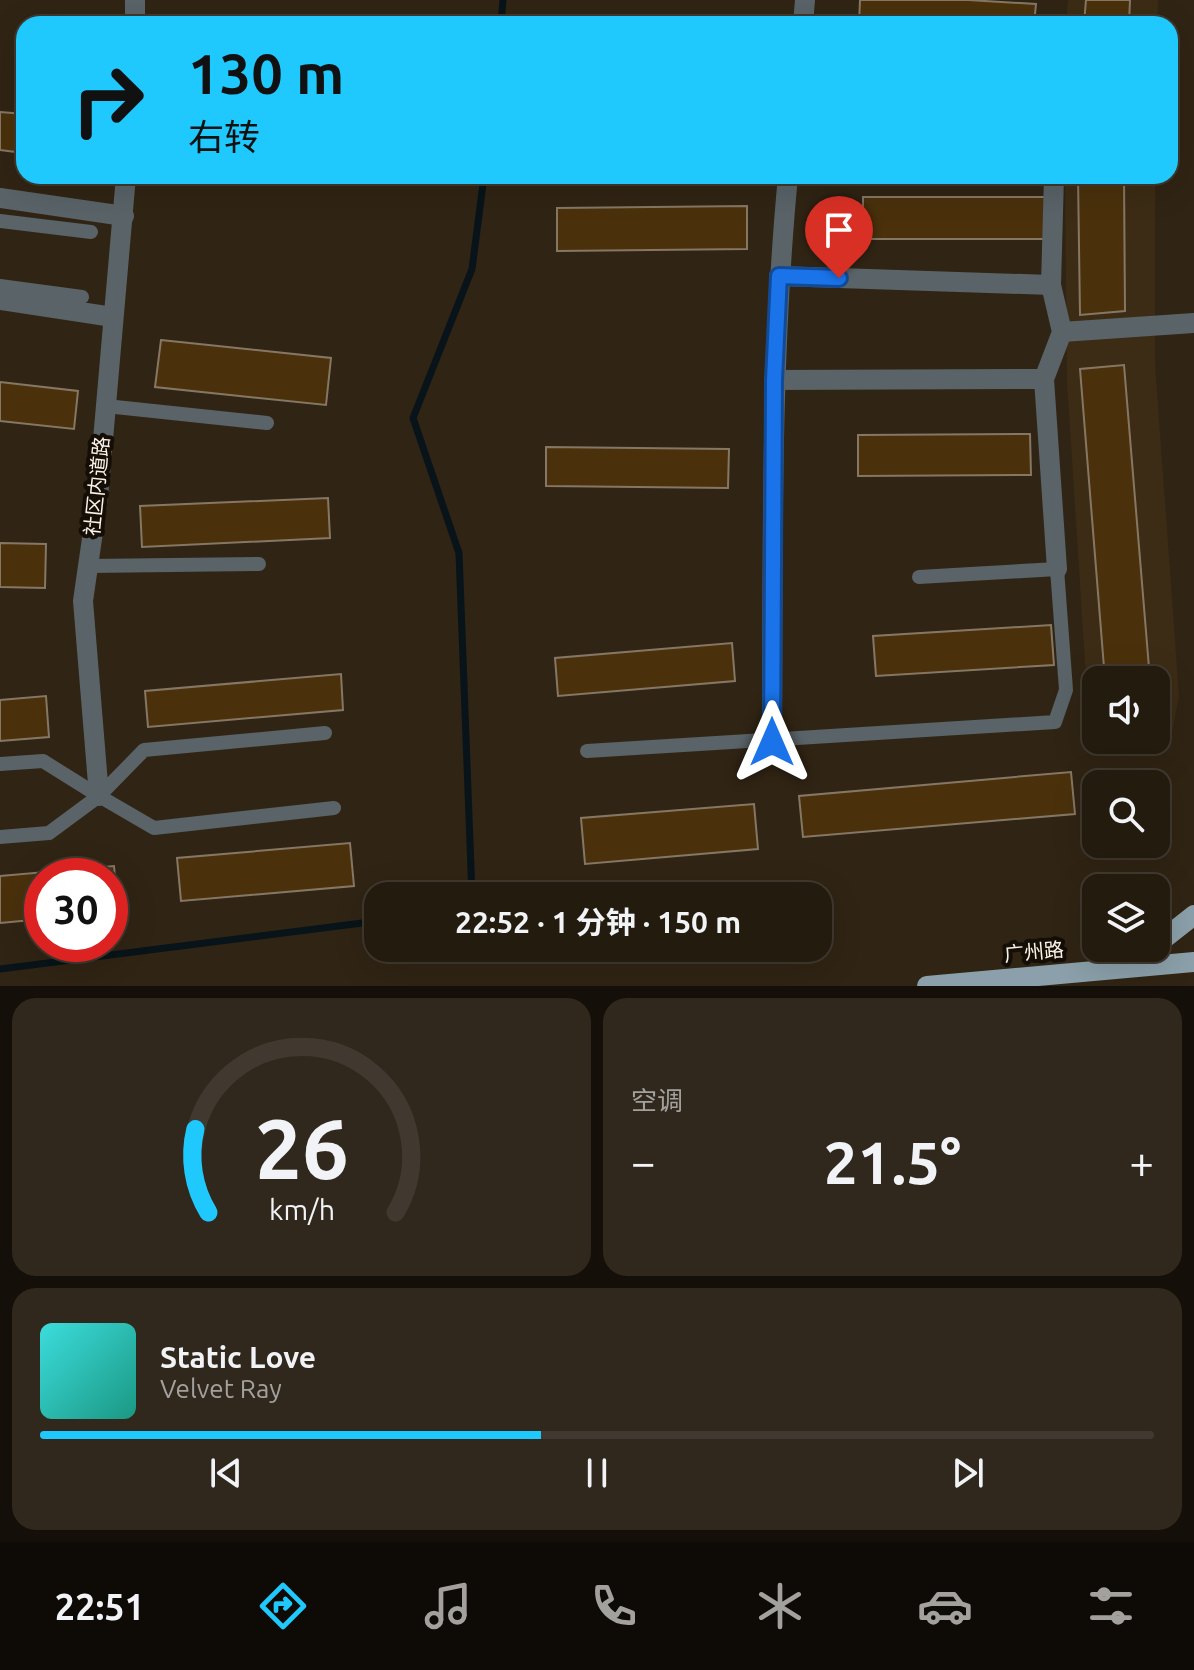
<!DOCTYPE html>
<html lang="zh">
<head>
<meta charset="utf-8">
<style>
  body { margin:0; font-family:Ubuntu,"Noto Sans SC",sans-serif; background:#30281d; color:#f1f3f6; height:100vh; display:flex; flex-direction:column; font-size:30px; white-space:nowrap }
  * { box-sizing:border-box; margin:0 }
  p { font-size:26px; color:#a3a19e }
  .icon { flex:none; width:44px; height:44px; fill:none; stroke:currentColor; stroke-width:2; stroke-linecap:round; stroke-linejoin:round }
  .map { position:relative; height:986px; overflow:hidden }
  .sheet { display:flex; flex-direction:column; gap:12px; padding:12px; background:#140f08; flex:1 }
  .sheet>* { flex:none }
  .hud { position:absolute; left:16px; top:16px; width:1162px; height:168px; border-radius:24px; box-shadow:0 8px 32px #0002,0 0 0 2px #41392f; background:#1fc9fd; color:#111; overflow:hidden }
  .buttons { position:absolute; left:1082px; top:666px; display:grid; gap:16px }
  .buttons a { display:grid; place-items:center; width:88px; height:88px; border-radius:16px; background:#241b0f; box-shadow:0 8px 32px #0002,0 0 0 2px #41392f; font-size:40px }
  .speed { position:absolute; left:24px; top:858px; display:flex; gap:16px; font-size:40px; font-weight:700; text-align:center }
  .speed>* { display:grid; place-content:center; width:104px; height:104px; border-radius:50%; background:#241b0f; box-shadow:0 8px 32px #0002,0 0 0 2px #41392f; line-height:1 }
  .speed .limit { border:12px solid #d22; background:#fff; color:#111 }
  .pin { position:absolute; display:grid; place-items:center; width:68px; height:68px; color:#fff; margin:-82px -34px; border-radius:50% 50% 50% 0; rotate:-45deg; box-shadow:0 0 8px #0007 }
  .pin .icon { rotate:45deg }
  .me { position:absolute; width:88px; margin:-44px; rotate:0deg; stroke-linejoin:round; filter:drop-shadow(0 0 6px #0008) }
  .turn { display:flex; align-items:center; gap:28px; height:168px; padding:0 40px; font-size:36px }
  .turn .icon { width:104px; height:104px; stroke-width:2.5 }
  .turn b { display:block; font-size:56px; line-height:68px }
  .big { font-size:60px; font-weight:700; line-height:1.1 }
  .sheet .card { flex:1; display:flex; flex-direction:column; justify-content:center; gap:12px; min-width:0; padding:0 28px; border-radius:24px; background:#30281d }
  .sheet .dial { align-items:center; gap:0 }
  .dial svg { height:208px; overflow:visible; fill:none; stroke:#41392f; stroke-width:7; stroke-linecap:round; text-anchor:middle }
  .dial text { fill:#f1f3f6; stroke:none }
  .song { display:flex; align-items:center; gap:24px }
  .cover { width:96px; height:96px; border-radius:12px; background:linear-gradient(135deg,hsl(180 70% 55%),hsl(170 70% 35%)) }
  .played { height:8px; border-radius:4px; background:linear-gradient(90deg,#1fc9fd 45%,#41392f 45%) }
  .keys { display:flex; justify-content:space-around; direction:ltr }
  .heat { display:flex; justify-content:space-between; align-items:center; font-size:44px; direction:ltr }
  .sheet .tiles { flex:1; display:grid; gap:12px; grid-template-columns:1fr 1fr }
  .card:last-child { grid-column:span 2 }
  .trip { position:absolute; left:364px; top:882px; width:468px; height:80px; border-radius:24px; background:#241b0f; box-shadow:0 8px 32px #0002,0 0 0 2px #41392f; font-weight:700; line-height:80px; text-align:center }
  .tabs { display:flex; height:128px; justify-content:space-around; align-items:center; background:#0e0b06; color:#a3a19e }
  .tabs .icon { width:56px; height:56px }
  .tabs .current { color:#1fc9fd }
  .tabs b { font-size:36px; color:#f1f3f6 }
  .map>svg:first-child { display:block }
</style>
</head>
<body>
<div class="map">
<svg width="1194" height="986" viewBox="0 0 1194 986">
  <rect width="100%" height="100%" fill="#302414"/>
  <g fill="#3c2c15" fill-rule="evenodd">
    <path d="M1068,0H1158L1157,24H1066Z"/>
    <path d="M1065,176H1155V364L1179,696L1170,743L1097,755L1085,662L1067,381ZM1096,680H1156V740H1096Z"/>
  </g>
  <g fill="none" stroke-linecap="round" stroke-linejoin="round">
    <g stroke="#081419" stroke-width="7">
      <path d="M501,24L503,0"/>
      <path d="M472,896L459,553L413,418L472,269L484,176"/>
      <path d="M0,969L378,921"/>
    </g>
  </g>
  <g fill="#4a310c" stroke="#867764" stroke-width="2">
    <path d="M860,0H968L1036,4L1034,24H859Z"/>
    <path d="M1086,0H1130L1129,24H1084Z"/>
    <path d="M0,112L24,114V153L0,150Z"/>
    <path d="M1078,176H1124L1125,311L1080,315Z"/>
    <rect x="863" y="197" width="184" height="42"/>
    <path d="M747,206V249L557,251V208Z"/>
    <path d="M161,340L331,358L326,405L155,387Z"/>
    <path d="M1124,365L1150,680H1105L1080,369Z"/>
    <path d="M0,382L78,391L74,429L0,421Z"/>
    <path d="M1030,434L1031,475L858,476V435Z"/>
    <path d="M546,447L729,449L728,488L546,486Z"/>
    <path d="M328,498L330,538L142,547L140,506Z"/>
    <path d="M0,543L46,544L45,588L0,587Z"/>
    <path d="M1051,625L1054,665L876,676L873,636Z"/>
    <path d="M732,643L735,681L558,696L555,658Z"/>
    <path d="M341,674L343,710L148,727L145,691Z"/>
    <path d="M46,696L49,737L0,741V700Z"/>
    <path d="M1071,772L1075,814L803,837L799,796Z"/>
    <path d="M754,804L758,849L585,864L581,818Z"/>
    <path d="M350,843L354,886L181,901L177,858Z"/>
    <path d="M114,866L118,912L110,913V876H42V919L0,923V876Z"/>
  </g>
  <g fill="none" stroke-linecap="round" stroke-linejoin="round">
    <g stroke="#596368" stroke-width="14">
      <path d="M0,221L91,232"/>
      <path d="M0,286L82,297"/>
      <path d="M106,406L267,423"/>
      <path d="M88,566L259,564"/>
      <path d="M587,751L1055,722L1066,690L1057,569L919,577"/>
      <path d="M0,764L43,761L99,796L144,750L325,733"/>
      <path d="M0,837L49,833L99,796L154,828L334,808"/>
    </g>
    <g stroke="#596368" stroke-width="20">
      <path d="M135,24V0"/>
      <path d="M803,24L805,0"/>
      <path d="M1054,176L1051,285L1062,332L1044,379L1057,569"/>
      <path d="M0,198L124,216"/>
      <path d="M779,276L1051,285"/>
      <path d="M0,300L113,317"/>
      <path d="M1062,332L1194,323"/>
      <path d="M774,380L1044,379"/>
      <path d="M772,742C773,553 770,364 788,176"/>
      <path d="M99,796L83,601L98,497L126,176"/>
    </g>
    <g stroke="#8ba0aa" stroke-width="20">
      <path d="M1156,945L1194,915"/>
      <path d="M1111,963L1148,948"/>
      <path d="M927,986L1194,962"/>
    </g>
  </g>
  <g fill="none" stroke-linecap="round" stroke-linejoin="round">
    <defs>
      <path id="route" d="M772,742L774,380L779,276L839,278"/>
    </defs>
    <use href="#route" stroke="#114b97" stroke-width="20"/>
    <use href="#route" stroke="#1a73e8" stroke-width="14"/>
  </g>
  <g text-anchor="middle" stroke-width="8" stroke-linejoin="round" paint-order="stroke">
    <g font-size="20" fill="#fbf2e8" stroke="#140e07">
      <text transform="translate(97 486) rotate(-84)" y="7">社区内道路</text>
      <text transform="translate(1034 952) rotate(-5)" y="7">广州路</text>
    </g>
  </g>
</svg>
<div class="buttons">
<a><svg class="icon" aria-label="sound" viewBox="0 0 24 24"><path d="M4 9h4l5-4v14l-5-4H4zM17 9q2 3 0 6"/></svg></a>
<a><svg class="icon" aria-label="search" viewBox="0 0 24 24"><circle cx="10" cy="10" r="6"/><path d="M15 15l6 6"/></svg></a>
<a><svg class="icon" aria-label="layers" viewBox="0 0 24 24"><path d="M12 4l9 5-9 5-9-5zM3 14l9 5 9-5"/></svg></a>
</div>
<div class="speed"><div class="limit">30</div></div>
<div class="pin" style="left:839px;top:278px;background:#d93025"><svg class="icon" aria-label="arrive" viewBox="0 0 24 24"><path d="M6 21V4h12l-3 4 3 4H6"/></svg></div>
<svg class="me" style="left:772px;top:742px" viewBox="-20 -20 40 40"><path d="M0-17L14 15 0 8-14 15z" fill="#1a73e8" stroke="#fff" stroke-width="4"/></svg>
<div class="trip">22:52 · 1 分钟 · 150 m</div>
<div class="hud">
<div class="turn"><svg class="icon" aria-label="right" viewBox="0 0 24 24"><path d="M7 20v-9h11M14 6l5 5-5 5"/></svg><div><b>130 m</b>右转</div></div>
</div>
</div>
<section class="sheet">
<div class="tiles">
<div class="card dial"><svg viewBox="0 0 100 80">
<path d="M14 69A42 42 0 1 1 86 69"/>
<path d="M14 69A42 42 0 0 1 9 37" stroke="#1fc9fd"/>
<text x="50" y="56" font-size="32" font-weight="700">26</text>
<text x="50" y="72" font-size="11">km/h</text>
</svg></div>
<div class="card"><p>空调</p>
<div class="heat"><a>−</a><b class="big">21.5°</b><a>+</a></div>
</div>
<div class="card">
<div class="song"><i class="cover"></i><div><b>Static Love</b><p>Velvet Ray</p></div></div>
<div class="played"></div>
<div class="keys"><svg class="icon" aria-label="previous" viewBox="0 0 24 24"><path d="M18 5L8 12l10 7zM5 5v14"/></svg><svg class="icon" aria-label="pause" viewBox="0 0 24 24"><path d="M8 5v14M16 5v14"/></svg><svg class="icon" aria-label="next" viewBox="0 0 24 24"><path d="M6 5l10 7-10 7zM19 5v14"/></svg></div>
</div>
</div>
</section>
<nav class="tabs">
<b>22:51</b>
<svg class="icon current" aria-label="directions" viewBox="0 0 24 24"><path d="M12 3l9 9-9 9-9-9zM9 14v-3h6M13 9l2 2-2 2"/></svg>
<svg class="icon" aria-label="music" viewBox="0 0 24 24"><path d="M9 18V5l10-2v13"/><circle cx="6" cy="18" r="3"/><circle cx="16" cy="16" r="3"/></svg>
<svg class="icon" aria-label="phone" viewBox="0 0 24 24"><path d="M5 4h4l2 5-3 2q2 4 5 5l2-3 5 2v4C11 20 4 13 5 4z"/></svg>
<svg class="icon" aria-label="climate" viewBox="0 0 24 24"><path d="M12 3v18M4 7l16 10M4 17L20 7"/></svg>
<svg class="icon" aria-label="car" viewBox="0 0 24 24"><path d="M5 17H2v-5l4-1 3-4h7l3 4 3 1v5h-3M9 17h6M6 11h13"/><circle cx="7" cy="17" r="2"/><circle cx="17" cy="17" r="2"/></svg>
<svg class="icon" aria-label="filters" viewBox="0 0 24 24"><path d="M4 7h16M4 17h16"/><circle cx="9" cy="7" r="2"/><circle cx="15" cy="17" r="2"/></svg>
</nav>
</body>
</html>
